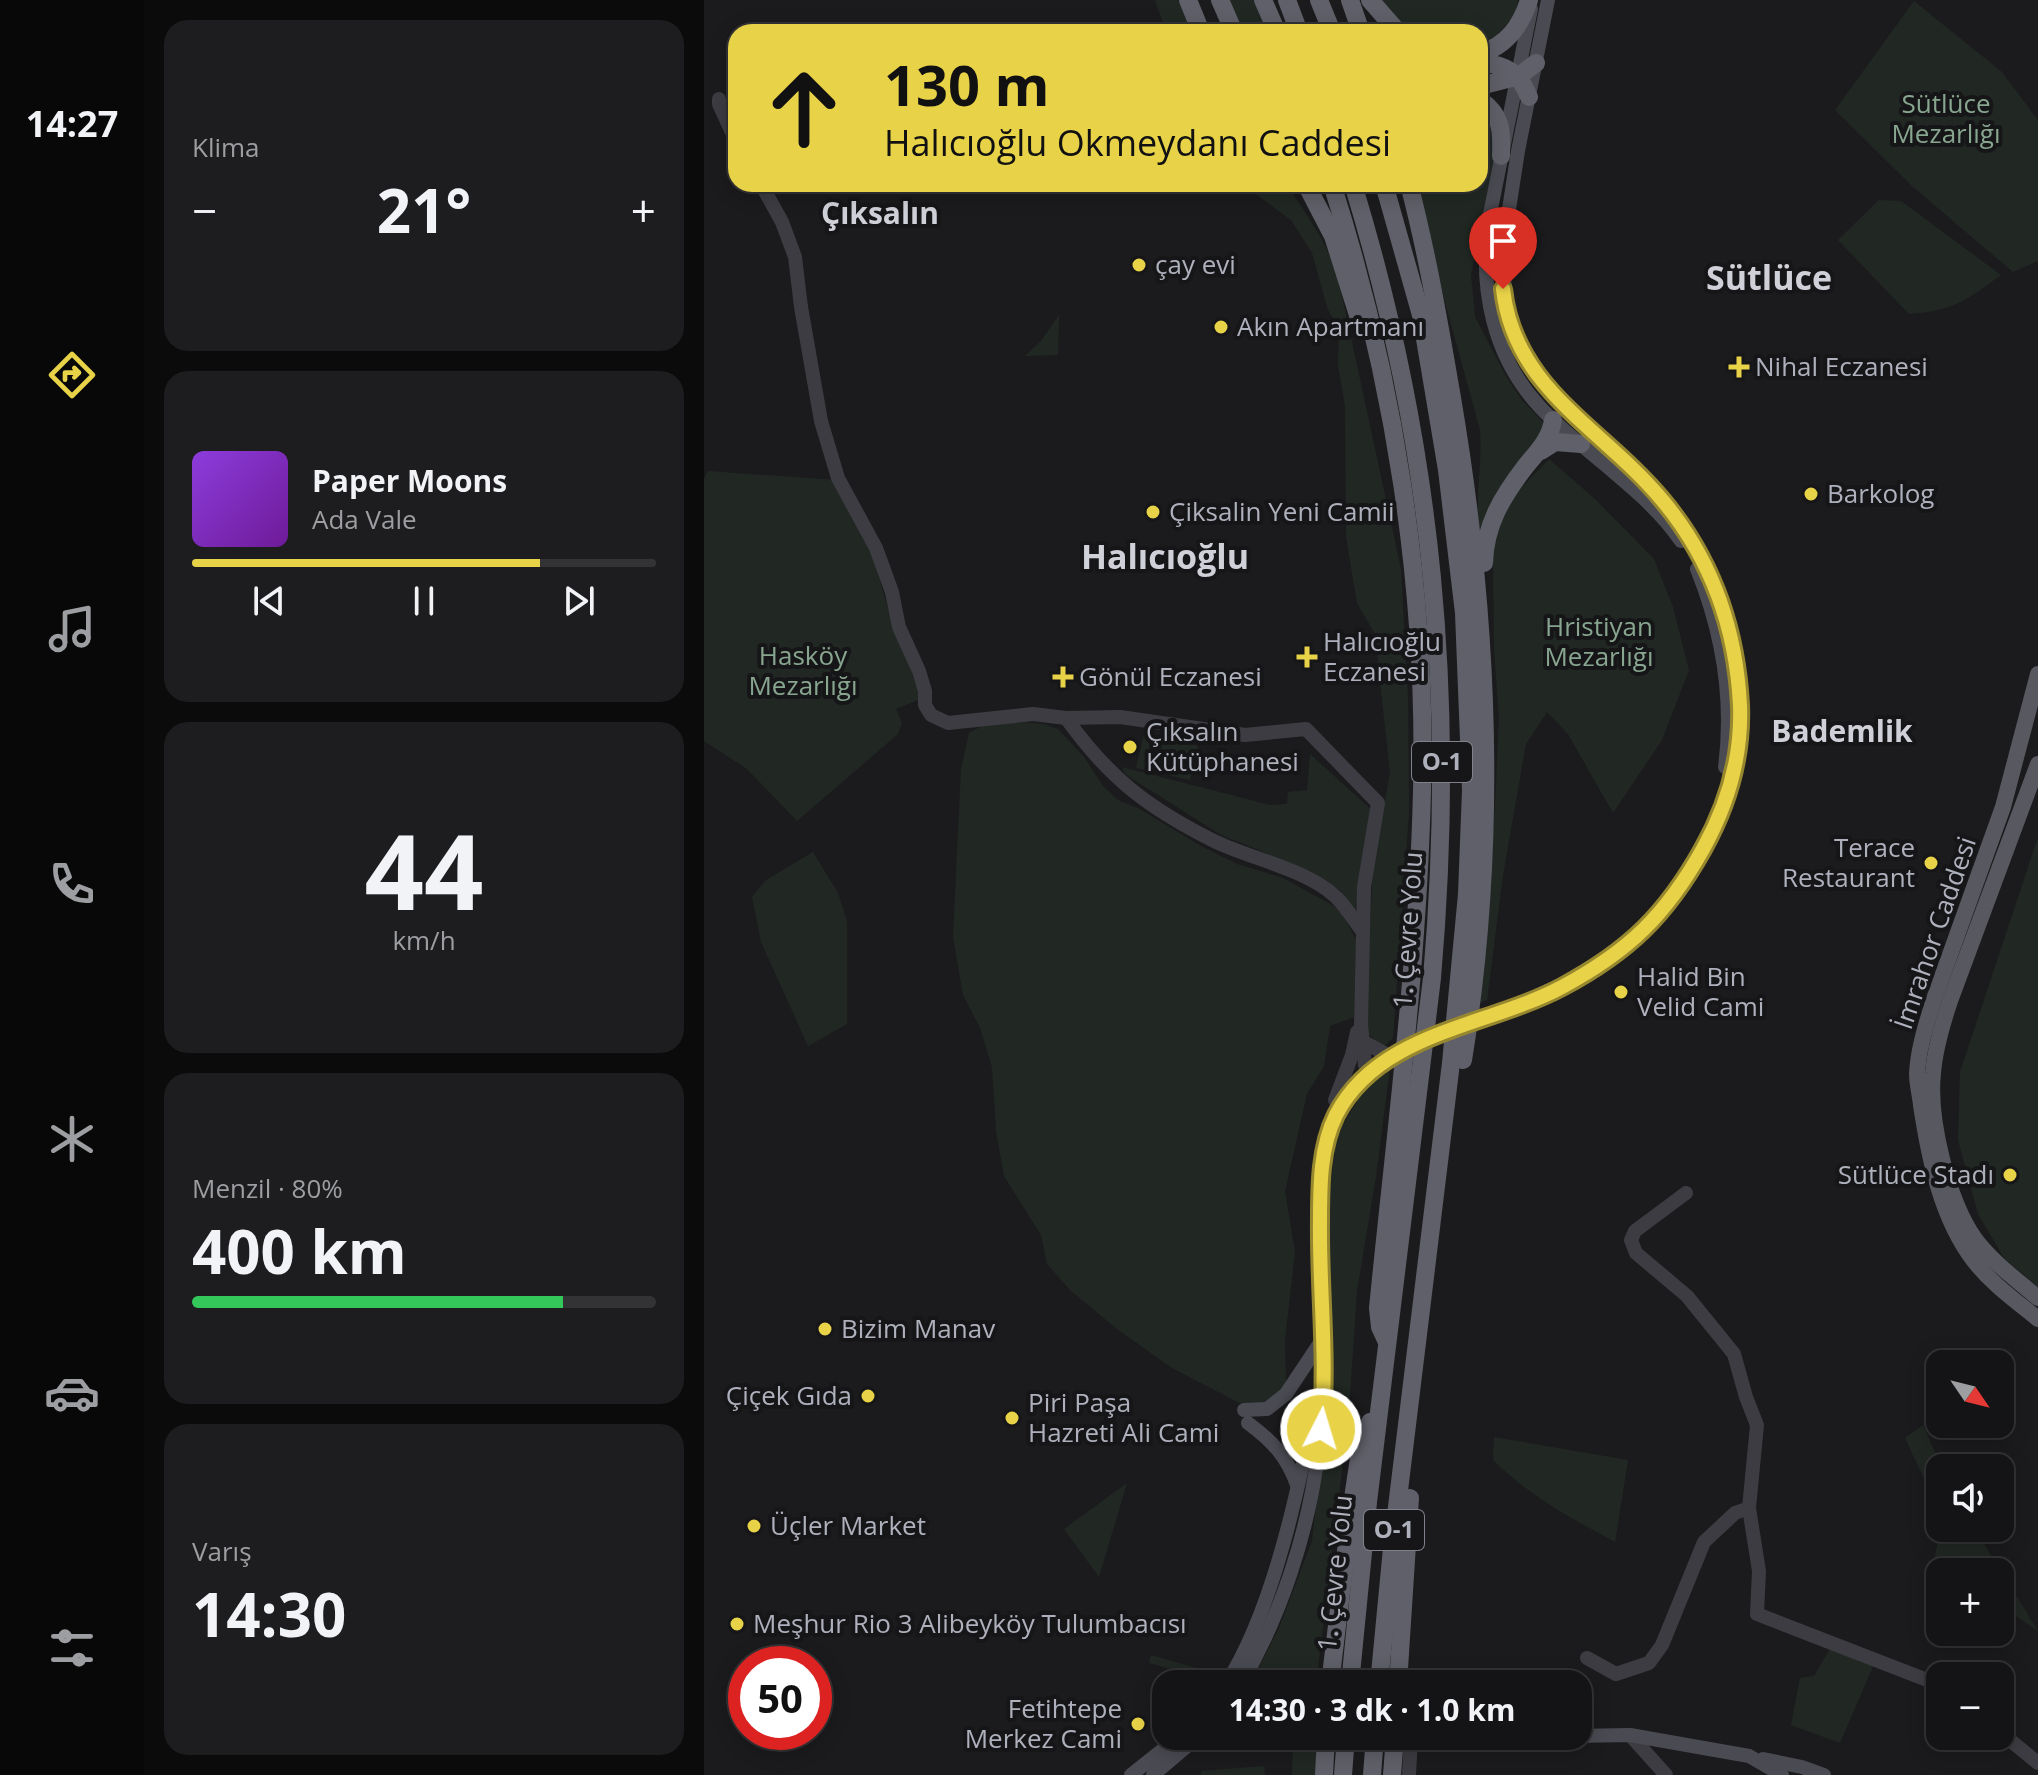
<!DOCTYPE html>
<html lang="tr">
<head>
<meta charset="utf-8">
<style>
  body { margin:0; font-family:"Open Sans",sans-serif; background:#1d1d1f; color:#f1f3f6; height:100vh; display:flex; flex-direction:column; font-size:30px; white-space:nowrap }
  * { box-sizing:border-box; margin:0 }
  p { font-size:26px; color:#9d9ea1 }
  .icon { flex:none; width:44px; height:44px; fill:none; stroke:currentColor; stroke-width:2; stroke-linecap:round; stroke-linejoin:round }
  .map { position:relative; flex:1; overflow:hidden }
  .details { display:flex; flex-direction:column; gap:20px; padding:20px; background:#0b0b0c; width:560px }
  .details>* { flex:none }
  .hud { position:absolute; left:24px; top:24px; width:760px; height:168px; border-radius:24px; box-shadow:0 4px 20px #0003,0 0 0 2px #333335; background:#e8d248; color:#111; overflow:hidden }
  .needle { width:52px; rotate:125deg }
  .fabs { position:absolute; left:1222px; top:1350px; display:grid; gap:16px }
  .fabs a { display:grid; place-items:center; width:88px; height:88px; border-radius:16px; background:#141416; box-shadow:0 4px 20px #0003,0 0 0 2px #333335; font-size:40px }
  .speed { position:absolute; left:24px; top:1646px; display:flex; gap:16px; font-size:40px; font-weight:700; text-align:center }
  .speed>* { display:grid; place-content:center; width:104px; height:104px; border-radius:50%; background:#141416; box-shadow:0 4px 20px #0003,0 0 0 2px #333335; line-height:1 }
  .speed .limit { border:12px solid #d22; background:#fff; color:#111 }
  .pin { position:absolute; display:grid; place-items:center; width:68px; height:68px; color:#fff; margin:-82px -34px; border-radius:50% 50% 50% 0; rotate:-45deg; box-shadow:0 0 8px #0007 }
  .pin .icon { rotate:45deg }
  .me { position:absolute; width:88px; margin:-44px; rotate:5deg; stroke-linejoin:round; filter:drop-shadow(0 0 6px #0008) }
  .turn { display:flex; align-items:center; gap:28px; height:168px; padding:0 24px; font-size:36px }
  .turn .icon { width:104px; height:104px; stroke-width:2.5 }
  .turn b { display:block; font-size:56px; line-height:68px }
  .big { font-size:60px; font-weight:700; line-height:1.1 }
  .details .widget { flex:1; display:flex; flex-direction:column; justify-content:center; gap:12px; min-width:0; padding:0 28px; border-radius:24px; background:#1d1d1f }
  .details .dial { align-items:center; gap:0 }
  .dial b { font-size:104px; line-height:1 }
  .song { display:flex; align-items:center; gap:24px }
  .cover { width:96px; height:96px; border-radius:12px; background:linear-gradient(135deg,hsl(270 70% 55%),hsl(280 70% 35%)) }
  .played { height:8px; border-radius:4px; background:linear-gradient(90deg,#e8d248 75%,#333335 75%) }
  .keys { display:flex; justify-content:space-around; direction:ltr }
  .heat { display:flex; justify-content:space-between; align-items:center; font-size:44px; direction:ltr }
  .charge { height:12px; border-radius:6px; background:linear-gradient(90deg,#34c759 80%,#333335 0) }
  .trip { position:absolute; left:448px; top:1670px; width:440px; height:80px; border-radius:24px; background:#141416; box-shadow:0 4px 20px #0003,0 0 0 2px #333335; font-weight:700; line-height:80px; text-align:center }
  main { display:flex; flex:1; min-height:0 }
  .dock { display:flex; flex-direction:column; width:144px; justify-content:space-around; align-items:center; background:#080809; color:#9d9ea1 }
  .dock .icon { width:56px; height:56px }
  .dock .on { color:#e8d248 }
  .dock b { font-size:36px; color:#f1f3f6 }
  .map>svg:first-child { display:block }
</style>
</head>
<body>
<main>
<nav class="dock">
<b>14:27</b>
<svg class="icon on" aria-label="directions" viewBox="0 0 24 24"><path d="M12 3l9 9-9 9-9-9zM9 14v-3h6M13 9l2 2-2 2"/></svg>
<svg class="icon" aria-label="music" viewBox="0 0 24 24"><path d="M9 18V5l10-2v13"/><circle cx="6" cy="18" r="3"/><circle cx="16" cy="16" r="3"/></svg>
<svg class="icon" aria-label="phone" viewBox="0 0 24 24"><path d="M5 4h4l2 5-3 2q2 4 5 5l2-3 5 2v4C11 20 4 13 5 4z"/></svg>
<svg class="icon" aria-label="climate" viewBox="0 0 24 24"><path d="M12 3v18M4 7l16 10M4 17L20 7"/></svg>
<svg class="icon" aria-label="car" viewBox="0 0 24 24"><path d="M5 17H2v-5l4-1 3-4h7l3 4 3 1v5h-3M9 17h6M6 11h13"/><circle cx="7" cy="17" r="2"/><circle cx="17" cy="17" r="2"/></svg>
<svg class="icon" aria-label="filters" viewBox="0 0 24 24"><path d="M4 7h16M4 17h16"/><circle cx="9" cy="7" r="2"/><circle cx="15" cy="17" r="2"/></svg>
</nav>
<section class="details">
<div class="widget"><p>Klima</p>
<div class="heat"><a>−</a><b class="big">21°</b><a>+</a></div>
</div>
<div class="widget">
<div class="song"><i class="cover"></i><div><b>Paper Moons</b><p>Ada Vale</p></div></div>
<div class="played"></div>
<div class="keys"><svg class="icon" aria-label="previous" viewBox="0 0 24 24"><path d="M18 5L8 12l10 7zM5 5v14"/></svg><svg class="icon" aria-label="pause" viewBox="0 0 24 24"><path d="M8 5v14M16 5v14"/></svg><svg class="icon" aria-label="next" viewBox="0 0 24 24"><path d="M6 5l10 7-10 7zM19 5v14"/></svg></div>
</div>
<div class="widget dial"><b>44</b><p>km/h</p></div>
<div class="widget"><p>Menzil · 80%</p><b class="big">400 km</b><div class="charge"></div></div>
<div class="widget"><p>Varış</p><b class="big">14:30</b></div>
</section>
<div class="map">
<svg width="1334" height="1775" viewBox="0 0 1334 1775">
  <rect width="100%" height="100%" fill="#1b1b1d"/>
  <g fill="#212823">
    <path d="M451,0H474L490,32H462Z"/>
    <path d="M523,0H550L563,32H536Z"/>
    <path d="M672,0H814L811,15L782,47L776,48V32H703Z"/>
    <path d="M1210,1L1298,72L1334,120V261L1309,272L1209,187L1131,110Z"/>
    <path d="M776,107L784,113L794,139L767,274L771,317L802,376L817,399L839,422L840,428L776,533C770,498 779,464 776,430L736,284L712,184H776Z"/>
    <path d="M538,184H583L616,236L632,268L697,569L704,697L705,812L689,1038L679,1047L664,1034L663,989L669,867L686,773L671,634L653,603L642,537L641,406L634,366L635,328L624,310L608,253L587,220Z"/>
    <path d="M1175,200L1197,201L1297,275C1263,300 1249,311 1205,314L1134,240Z"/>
    <path d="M355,315L354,355L321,356L337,341Z"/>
    <path d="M845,459L891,499L950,559L969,607L985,670L958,740L909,813L864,734L843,712L822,744L799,875L783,1000L773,1004L791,807L795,718L790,649L789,556L795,521L810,495Z"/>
    <path d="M4,471L132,480L168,554L189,625L214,689V700L192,709L198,723L194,734L93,821L43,769L0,741V479Z"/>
    <path d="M317,722L340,724L354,729L380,757L399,786L414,800L434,808L497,846L533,864L579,878L630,906L639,915L652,940L650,1017L626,1026L620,1066L603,1094L581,1191L591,1252L581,1339L582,1389L549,1410L468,1368L413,1329L367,1291L343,1264L337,1235L300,1176L292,1132L288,1067L276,1028L259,995L249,937L257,769L265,733L283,723Z"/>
    <path d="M440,734L494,746L486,780L432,768Z"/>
    <path d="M606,754L669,811L651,913L636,890L555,850L517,835L421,774L418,767L566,805L583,804L584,792L603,790Z"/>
    <path d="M1334,837V1287L1300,1258L1274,1214L1254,1140L1256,1072Z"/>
    <path d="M109,852L134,893L143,921V1024L104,1046L57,942L48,897L62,880Z"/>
    <path d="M686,1067L672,1177L653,1291L644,1422L612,1684H550L553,1671L575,1628L608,1541L628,1371L623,1211L633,1135L661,1088Z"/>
    <path d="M1219,1425L1238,1468L1236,1513L1201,1438Z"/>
    <path d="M790,1437L924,1460L911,1542C868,1519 824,1495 789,1460Z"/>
    <path d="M423,1483L395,1577L360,1529Z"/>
    <path d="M1236,1525V1528H1270L1334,1631L1296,1605V1572L1236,1573L1229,1570Z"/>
    <path d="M1126,1649L1170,1664L1136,1743L1087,1725L1096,1678L1110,1676Z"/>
    <path d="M447,1655L503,1671L500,1678L445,1663Z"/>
    <path d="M589,1736H613L612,1775H588Z"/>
    <path d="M560,1766L561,1775H497V1771Z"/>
  </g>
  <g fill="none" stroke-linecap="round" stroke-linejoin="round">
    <g stroke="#3c3c42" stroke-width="14">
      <path d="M15,99V104L32,141"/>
      <path d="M57,184L78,222L91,257L97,307L117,421L134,478L172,548L188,592L195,627L215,671L221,691V705L227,715L244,723L329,714L362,718L416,717L541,735L602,729L674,803L660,887L657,1024L661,1065"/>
      <path d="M362,718C405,778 444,808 510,841C547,859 602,869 632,897C642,907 650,920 658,931"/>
      <path d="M658,1041L680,1053"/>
      <path d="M631,1100L648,1055L653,1032"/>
      <path d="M1045,1508L1055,1571L1053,1614L1236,1685"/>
      <path d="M883,1658L912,1674L945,1663L958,1645L1000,1542L1031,1513L1045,1508L1053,1425L1042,1397L1030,1354L983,1296L932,1253L927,1240L931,1231L982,1193"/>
      <path d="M1296,1732L1334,1763"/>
      <path d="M926,1735L962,1775"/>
      <path d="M705,1775L707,1736"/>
    </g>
    <g stroke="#4a4a52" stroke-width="14">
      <path d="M827,9L784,224C776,290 789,356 835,406C854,427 878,445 899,463C927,487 956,510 977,541"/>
      <path d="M993,569C1019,634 1030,698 1021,767"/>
      <path d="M796,1011C850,990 900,967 943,928C965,907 981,881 996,854C1037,780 1045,715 1025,632C1022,620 1021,608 1017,597C1004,562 980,527 957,498L831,374L810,337L802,314L799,248L814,151L844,0"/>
      <path d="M540,1410L563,1409L582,1394L618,1340"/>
      <path d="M544,1423C568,1441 583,1456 593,1485"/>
      <path d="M522,1684C569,1611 596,1486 611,1400"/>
      <path d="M537,1684C577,1615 604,1533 614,1454C618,1426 621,1397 621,1369C619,1322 614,1275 615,1228C617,1159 619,1105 681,1061"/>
      <path d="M870,1736L926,1735L1045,1756L1078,1775"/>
      <path d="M1059,1759L1098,1767L1120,1775"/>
      <path d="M427,1775L476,1736"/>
      <path d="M449,1775L495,1736"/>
    </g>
    <g stroke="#585861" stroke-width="16">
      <path d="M1334,674L1299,807L1229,1002C1222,1025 1214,1050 1213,1074C1213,1084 1216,1095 1217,1105C1225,1158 1237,1218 1270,1261C1288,1284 1312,1301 1334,1319"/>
      <path d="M1334,764L1246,1001C1238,1025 1231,1048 1229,1073C1224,1119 1244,1201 1271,1239C1288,1262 1312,1279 1334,1298"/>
    </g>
    <g stroke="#60606a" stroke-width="18">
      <path d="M484,0L497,32"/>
      <path d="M516,0L530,32"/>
      <path d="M559,0L573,32"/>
      <path d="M583,0L595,32"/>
      <path d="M615,0L628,32"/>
      <path d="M646,0L657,32"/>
      <path d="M666,0L694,32"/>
      <path d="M776,54C803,45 817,26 825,0"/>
      <path d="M776,62C802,65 815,72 825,97"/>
      <path d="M776,86L815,76L832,63"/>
      <path d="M776,100C798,115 798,131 797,156"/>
      <path d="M602,184L629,236L654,315"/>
      <path d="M628,184C690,379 723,586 718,791C714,964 691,1136 674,1308L676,1327L682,1340"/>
      <path d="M705,184C723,253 735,322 747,392C785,613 795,838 759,1060"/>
      <path d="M837,451L851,442L877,444"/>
      <path d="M780,563C781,525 798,497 821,467C833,452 846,440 849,420"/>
      <path d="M626,1684L646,1518L655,1458L666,1422"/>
      <path d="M646,1684L664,1502L728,978C752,701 730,450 649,184"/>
      <path d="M675,1684L688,1548L747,1063L763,894L767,790L760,613L743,470L717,315L680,184"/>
      <path d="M694,1684L706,1498"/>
      <path d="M620,1775L622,1736"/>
      <path d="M639,1775L642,1736"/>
      <path d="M668,1775L671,1736"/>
      <path d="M688,1775L691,1736"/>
    </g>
    <path stroke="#4a4a52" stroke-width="14" d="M681,1061L710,1046L796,1011"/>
  </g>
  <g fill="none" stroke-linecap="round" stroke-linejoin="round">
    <defs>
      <path id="route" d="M617,1429C624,1360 615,1290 616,1221C616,1186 616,1147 632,1115C675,1032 783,1027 858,987C925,951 962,915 999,849C1023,806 1038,756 1036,705C1032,629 1008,560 959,501C900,429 810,390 799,289"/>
    </defs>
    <use href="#route" stroke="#97882f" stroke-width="20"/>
    <use href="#route" stroke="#e8d248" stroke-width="14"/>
  </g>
  <g fill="#e8d248" stroke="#161618" stroke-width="3">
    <circle cx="435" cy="265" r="8"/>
    <circle cx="517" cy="327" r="8"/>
    <path d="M1031 355h8v8h8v8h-8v8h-8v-8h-8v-8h8z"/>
    <circle cx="1107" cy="494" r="8"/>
    <circle cx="449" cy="512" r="8"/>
    <path d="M599 645h8v8h8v8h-8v8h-8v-8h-8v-8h8z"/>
    <path d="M355 665h8v8h8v8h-8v8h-8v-8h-8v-8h8z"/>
    <circle cx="426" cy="747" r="8"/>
    <circle cx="1227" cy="863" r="8"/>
    <circle cx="917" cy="992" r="8"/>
    <circle cx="1306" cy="1175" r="8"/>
    <circle cx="121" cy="1329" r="8"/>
    <circle cx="164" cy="1396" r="8"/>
    <circle cx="308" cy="1418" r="8"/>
    <circle cx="50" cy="1526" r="8"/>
    <circle cx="33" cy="1624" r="8"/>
    <circle cx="434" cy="1724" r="8"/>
  </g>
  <g text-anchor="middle" stroke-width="8" stroke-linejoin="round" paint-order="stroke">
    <g fill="#161618" stroke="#80828b" stroke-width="2">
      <rect x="708" y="742" width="60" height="40" rx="6"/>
      <rect x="660" y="1510" width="60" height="40" rx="6"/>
    </g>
    <g font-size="24" font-weight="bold" fill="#aeb0bc">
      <text x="738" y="770">O-1</text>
      <text x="690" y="1538">O-1</text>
    </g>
    <g font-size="26" fill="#87a58f" stroke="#161618">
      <text x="1242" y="113">Sütlüce<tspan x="1242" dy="30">Mezarlığı</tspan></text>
      <text x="895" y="636">Hristiyan<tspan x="895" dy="30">Mezarlığı</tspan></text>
      <text x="99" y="665">Hasköy<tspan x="99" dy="30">Mezarlığı</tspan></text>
    </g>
    <g font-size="26" fill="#aeb0bc" stroke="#161618" text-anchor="start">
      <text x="451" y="274">çay evi</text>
      <text x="533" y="336">Akın Apartmanı</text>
      <text x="1051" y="376">Nihal Eczanesi</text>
      <text x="1123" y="503">Barkolog</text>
      <text x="465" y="521">Çiksalin Yeni Camii</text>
      <text x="619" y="651">Halıcıoğlu<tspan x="619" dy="30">Eczanesi</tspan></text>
      <text x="375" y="686">Gönül Eczanesi</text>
      <text x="442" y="741">Çıksalın<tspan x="442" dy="30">Kütüphanesi</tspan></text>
      <text x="1211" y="857" text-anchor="end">Terace<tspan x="1211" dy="30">Restaurant</tspan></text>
      <text x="933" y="986">Halid Bin<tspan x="933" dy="30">Velid Cami</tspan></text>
      <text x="1290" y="1184" text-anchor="end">Sütlüce Stadı</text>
      <text x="137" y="1338">Bizim Manav</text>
      <text x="148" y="1405" text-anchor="end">Çiçek Gıda</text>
      <text x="324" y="1412">Piri Paşa<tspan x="324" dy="30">Hazreti Ali Cami</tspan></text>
      <text x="66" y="1535">Üçler Market</text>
      <text x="49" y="1633">Meşhur Rio 3 Alibeyköy Tulumbacısı</text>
      <text x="418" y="1718" text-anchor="end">Fetihtepe<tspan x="418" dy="30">Merkez Cami</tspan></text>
    </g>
    <g font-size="26" fill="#aeb0bc" stroke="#161618">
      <text transform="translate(704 930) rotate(-86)" y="9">1. Çevre Yolu</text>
      <text transform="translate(1231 933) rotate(-71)" y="9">İmrahor Caddesi</text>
      <text transform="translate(631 1573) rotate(-84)" y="9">1. Çevre Yolu</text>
    </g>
    <g font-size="30" font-weight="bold" fill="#cfd0d8" stroke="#161618">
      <text x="176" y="224">Çıksalın</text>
      <text x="1138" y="742">Bademlik</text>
    </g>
    <g font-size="34" font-weight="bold" fill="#cfd0d8" stroke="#161618">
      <text x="1065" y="290">Sütlüce</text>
      <text x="461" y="569">Halıcıoğlu</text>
    </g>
  </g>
</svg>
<div class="fabs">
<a><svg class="needle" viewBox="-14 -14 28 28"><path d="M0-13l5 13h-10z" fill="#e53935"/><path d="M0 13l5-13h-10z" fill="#9d9ea1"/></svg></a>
<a><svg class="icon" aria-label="sound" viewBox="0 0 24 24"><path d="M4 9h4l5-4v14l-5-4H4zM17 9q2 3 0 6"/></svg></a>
<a>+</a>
<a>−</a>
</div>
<div class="speed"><div class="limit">50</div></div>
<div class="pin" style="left:799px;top:289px;background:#d93025"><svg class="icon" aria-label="arrive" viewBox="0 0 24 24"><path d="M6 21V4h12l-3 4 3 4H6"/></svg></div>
<svg class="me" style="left:617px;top:1429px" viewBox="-20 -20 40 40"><circle r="17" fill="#e8d248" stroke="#fff" stroke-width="3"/><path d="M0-11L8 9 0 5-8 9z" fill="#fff"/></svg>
<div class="trip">14:30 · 3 dk · 1.0 km</div>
<div class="hud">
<div class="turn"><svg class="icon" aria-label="ahead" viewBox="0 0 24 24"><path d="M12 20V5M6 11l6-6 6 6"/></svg><div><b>130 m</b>Halıcıoğlu Okmeydanı Caddesi</div></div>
</div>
</div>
</main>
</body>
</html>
